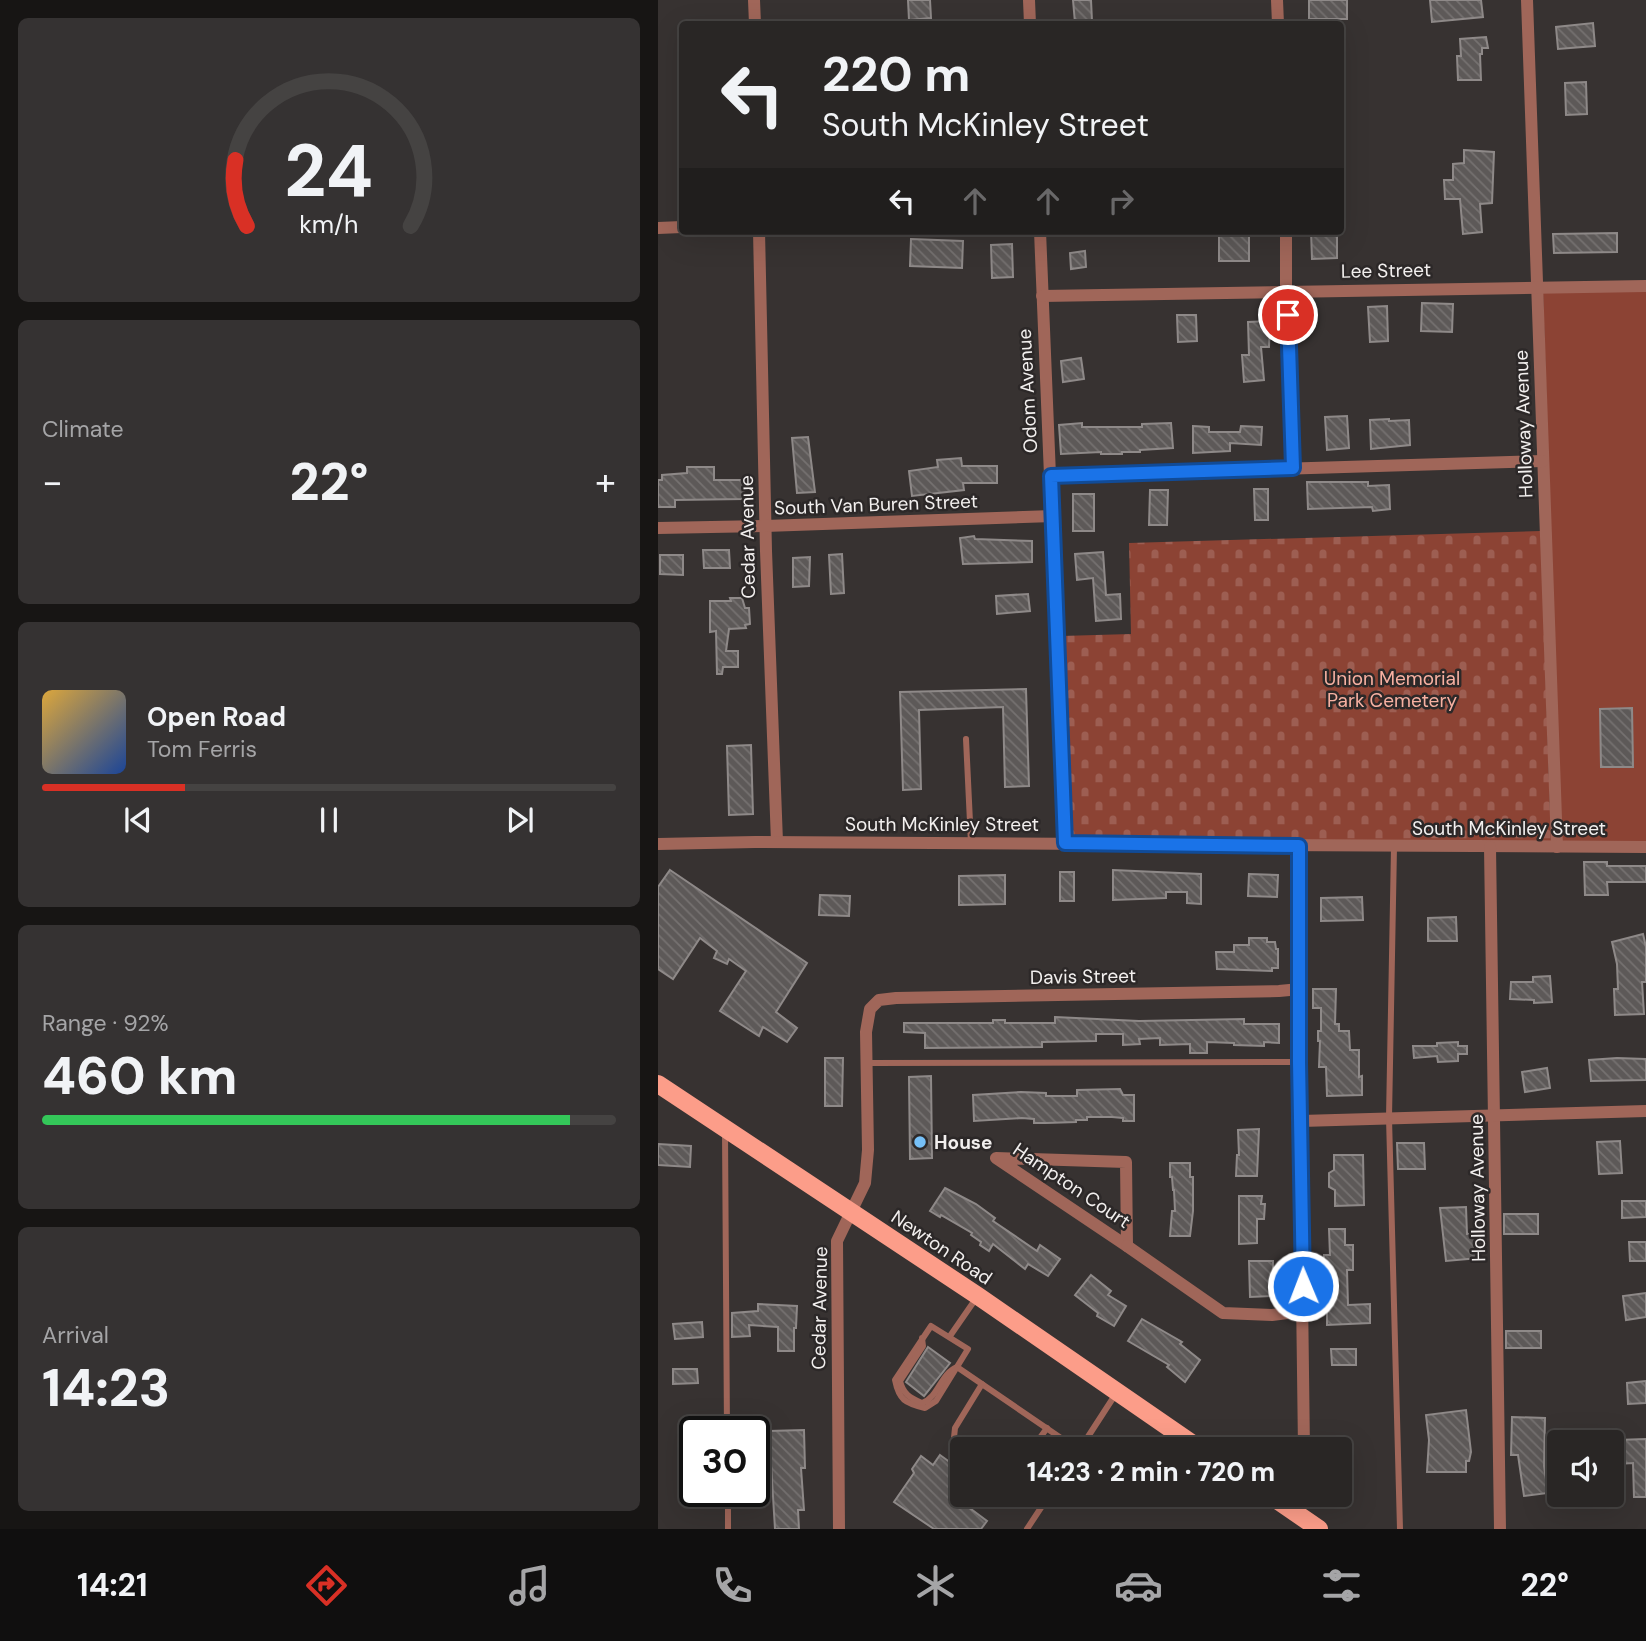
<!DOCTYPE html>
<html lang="en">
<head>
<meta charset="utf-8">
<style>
  body { margin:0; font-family:"DM Sans",sans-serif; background:#353232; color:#f1f3f6; height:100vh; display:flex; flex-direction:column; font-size:26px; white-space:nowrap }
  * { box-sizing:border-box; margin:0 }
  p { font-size:23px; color:#a5a5a7 }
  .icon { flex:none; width:38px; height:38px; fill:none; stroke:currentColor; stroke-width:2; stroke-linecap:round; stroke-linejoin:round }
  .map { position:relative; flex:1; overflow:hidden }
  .details { display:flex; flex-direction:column; gap:18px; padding:18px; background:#171514; width:658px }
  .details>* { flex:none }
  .hud { position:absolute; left:21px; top:21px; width:665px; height:214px; border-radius:7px; box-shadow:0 7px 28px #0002,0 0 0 2px #454342; background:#292625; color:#f1f3f6; overflow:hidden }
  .fabs { position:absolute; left:889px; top:1430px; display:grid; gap:14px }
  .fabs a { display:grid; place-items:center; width:77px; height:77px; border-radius:7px; background:#292625; box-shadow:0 7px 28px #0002,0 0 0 2px #454342; font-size:35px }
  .speed { position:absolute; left:21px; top:1416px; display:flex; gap:14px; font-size:35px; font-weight:700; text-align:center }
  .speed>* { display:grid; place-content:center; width:91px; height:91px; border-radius:50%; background:#292625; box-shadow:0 7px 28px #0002,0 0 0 2px #454342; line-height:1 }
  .speed .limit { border:4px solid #111; border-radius:10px; background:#fff; color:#111 }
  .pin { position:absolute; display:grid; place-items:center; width:60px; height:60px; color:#fff; margin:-30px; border:4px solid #fff; border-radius:50%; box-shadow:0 2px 7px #0007 }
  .me { position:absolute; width:77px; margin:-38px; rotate:359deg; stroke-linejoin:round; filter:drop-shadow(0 0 5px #0008) }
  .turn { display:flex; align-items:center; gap:24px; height:147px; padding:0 28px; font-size:32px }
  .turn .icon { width:91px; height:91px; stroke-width:2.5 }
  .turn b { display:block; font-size:49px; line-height:60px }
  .lanes { display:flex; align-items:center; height:66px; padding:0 28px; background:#0003; justify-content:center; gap:35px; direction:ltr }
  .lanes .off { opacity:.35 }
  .big { font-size:52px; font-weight:800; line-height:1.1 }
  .details .card { flex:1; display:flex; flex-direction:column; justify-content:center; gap:10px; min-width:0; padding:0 24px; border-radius:10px; background:#353232 }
  .details .dial { align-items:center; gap:0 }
  .dial svg { height:182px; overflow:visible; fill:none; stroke:#454342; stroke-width:7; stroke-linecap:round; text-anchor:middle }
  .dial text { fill:#f1f3f6; stroke:none }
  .song { display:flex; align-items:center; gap:21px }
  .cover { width:84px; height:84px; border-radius:10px; background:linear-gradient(135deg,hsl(40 70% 55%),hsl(220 70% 35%)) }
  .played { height:7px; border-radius:4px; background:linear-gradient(90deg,#d93025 25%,#454342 25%) }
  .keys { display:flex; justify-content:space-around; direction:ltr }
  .heat { display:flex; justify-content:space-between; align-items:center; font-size:38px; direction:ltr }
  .charge { height:10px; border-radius:5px; background:linear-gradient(90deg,#34c759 92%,#454342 0) }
  .trip { position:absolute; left:292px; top:1437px; width:402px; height:70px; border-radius:7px; background:#292625; box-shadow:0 7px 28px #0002,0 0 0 2px #454342; font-weight:800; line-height:70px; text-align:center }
  .menu { display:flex; height:112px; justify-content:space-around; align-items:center; background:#100f0f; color:#a5a5a7 }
  .menu .icon { width:49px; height:49px }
  .menu .selected { color:#d93025 }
  .menu b { font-size:32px; color:#f1f3f6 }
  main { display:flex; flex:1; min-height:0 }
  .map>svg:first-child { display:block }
</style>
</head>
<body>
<main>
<section class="details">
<div class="card dial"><svg viewBox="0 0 100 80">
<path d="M14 69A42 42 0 1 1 86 69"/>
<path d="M14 69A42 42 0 0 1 9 40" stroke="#d93025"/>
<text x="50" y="56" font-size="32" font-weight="700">24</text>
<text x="50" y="72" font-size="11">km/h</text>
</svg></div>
<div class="card"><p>Climate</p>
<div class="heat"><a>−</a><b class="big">22°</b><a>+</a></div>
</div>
<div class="card">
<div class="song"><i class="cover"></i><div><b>Open Road</b><p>Tom Ferris</p></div></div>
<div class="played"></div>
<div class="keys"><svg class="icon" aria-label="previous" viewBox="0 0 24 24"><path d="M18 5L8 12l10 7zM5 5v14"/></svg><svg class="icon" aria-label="pause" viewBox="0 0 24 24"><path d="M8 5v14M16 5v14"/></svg><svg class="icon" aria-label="next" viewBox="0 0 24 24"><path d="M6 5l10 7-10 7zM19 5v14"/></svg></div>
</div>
<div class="card"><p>Range · 92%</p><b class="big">460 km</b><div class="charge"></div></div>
<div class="card"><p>Arrival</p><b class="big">14:23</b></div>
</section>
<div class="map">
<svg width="988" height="1529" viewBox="0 0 988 1529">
  <defs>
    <pattern id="cemetery-stones" width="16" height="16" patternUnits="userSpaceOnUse" patternTransform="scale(1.75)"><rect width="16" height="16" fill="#8c4334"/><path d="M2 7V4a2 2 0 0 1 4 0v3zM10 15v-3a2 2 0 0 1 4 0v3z" fill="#9d5e52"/></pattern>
    <pattern id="building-back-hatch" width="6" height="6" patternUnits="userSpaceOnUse" patternTransform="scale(1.75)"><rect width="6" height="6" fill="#5d5958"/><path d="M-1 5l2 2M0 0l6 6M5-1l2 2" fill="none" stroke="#757170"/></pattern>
  </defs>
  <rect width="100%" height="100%" fill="#373231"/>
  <path fill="url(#cemetery-stones)" d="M883,531L893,843L411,840L403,636L473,634L471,543Z"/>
  <path fill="#8c4334" d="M988,291V843H903L885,293Z"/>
  <g fill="url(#building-back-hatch)" stroke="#8e8988" stroke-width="2">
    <path d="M250,0H272L273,18L251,20Z"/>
    <path d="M415,0H433L434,21L417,23Z"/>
    <rect x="651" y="0" width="38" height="19"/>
    <path d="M772,0H823L825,17L774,22Z"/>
    <path d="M935,23L937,46L900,49L898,27Z"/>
    <path d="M828,37L830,48H824V54H822L823,80H800L799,56H803L802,39Z"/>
    <path d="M928,82L929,114L908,115L907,83Z"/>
    <path d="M806,150L836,152L834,203L822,204L824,232L805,234L802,199H787L786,180H795V164L806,163Z"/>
    <rect x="561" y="231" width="30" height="30"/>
    <path d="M653,231H679V258L654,259Z"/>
    <path d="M959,233V252L896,253L895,234Z"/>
    <path d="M253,239L305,241L304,268L252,266Z"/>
    <path d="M354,244L355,277L334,278L333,245Z"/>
    <path d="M427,251L428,267L413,269L412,253Z"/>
    <path d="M764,303L795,304L794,332L763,331Z"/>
    <path d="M729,306L730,341L712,342L710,307Z"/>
    <path d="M519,315H538L539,341L520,342Z"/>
    <path d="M612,321L611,347H603L606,380L586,382L584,355H591L590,322Z"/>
    <path d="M423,358L426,379L405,382L403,361Z"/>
    <path d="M689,416L691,448L669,450L667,417Z"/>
    <path d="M731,419V421L751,420L752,445L713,449L712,420Z"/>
    <path d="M424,423V427H484V424L513,423L515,448L482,450V452H464V454H443V452L403,454L401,425Z"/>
    <path d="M535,426L551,427V432H582L583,426L604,427L603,445L572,443V451L535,453Z"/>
    <path d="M150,437L157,492L139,493L134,438Z"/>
    <path d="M303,458L304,466H339V483H305L306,490L254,496L251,471L280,467L279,460Z"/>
    <path d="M29,467H56V480H85L86,499L17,500V507H0V480H4V475L29,473Z"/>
    <path d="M649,482H710V486L731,485L732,509L715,511L714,507L650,509Z"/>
    <path d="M596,489H610V520H597Z"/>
    <path d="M492,490H510L509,525H491Z"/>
    <rect x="415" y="494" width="21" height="37"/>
    <path d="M316,536L317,539L374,541V562L305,564L302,538Z"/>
    <path d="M45,550H71L72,568H46Z"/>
    <path d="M445,552L448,595L462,594L463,619L438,621L435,578L419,580L417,554Z"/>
    <path d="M184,554L186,593L173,594L171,555Z"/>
    <path d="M2,555H25V575L2,574Z"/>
    <path d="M152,557L151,586L135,587V558Z"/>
    <path d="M370,594L372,611L339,614L338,596Z"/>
    <path d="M72,598H84L87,608H91L92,624L87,625L88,628L71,629L68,651H80V667H65L64,674H59L58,631L52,632V601H73Z"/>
    <path d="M368,689L371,786L347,787L345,707L261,710L263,789L245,790L242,692Z"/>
    <path d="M974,708L975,767H943L942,709Z"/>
    <path d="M93,745L95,814L71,815L69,746Z"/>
    <path d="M926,862H949V866H988V882H949L950,895H927Z"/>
    <path d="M12,870L149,963L118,1012L139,1028L129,1042L105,1027L101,1036L62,1011L88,971L71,959L69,964L56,958L59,951L42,938L15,979L0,969V887Z"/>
    <path d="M455,870L543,874V904L529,903V892H508V898L455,900Z"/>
    <rect x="402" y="872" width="14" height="29"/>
    <path d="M591,874L620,875L619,897L590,896Z"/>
    <path d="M347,875V904L301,905V876Z"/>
    <path d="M162,895L192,896L191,916L161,915Z"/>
    <path d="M704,897L705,920L663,921V898Z"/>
    <path d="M798,917L799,941H770V918Z"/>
    <path d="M985,934L988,947V982H984L986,1014L957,1015L956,989H960L959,964L954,942Z"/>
    <path d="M591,938H609V942H617L618,949H620V968H614V971L559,969L558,952H576V945H591Z"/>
    <path d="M892,976L894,1002L876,1003V1000L852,999L853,982H875V977Z"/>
    <path d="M655,989H678L677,1024H681V1031H691L692,1050H701V1077L704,1076V1095L669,1096L668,1067H661L662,1041H660V1031H663V1008H655Z"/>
    <path d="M397,1017L481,1021L586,1019V1024H621V1043L606,1042V1046L576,1045V1043L549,1042V1053H532V1044L502,1045V1038L481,1039L482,1044L465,1045V1034H438V1041L384,1042V1047L267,1048V1033L246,1032V1023H335V1020H347V1023H397Z"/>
    <path d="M800,1042V1046H809V1054H800V1061L780,1062L779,1056L756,1058L755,1046H779V1043Z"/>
    <path d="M167,1058H185L184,1106H167Z"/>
    <path d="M959,1058L988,1059V1080L933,1081L931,1060Z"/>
    <path d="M889,1068L892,1088L867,1092L864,1072Z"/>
    <path d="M273,1076L274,1158L252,1159L251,1077Z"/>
    <path d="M462,1089L465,1095H476V1121H465V1118L454,1117H429V1120H418V1122L388,1123H376V1119L364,1118L316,1121L315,1095L363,1092L388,1093V1096H419V1090Z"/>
    <path d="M601,1129L599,1176H578L579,1155H581L580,1130Z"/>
    <path d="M962,1141L964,1173L941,1174L939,1142Z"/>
    <path d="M739,1143H766L767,1169H740Z"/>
    <path d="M0,1144L33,1146L32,1167L0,1165Z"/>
    <path d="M676,1155H705L706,1205L677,1206V1190L671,1187V1173L676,1170Z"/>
    <path d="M512,1163H532V1177H535V1211L532,1236H512L514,1211H517L516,1190H515L514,1177H512Z"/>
    <path d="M287,1188L318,1204L337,1218L335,1221L379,1251L382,1245L402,1259L390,1276L370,1264L367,1269L335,1244L331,1251L322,1245L323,1242L313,1235L314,1233L283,1215L282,1217L272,1211Z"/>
    <path d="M581,1196H604L603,1204H607L606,1219H599V1243L581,1244Z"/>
    <path d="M964,1201H988V1217L964,1218Z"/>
    <path d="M808,1207L809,1234L819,1233L821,1258L788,1261L782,1208Z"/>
    <rect x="846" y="1214" width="34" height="20"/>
    <path d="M671,1229H687V1245H695V1270H689L690,1305L712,1304V1323L669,1325V1270H666V1255H672Z"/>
    <path d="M971,1242H988V1261H972Z"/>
    <path d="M591,1261H615V1296L592,1297Z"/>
    <path d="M433,1275L453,1291L450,1295L468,1306L456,1326L439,1316L440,1313L417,1295Z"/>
    <path d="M988,1293V1317L968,1320L965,1296Z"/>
    <path d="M100,1304L139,1306L138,1328H136V1351H120V1327L91,1325L92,1336L74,1337V1313L100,1311Z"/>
    <path d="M484,1319L524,1342L522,1344L542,1360L527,1382L509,1367L511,1365L470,1341Z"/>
    <path d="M44,1322L45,1337L17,1339L15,1324Z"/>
    <rect x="848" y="1331" width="35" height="17"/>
    <path d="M270,1347L292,1363L266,1396L248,1382Z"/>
    <path d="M673,1349H698V1365H674Z"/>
    <path d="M15,1369H39L40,1383L15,1384Z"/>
    <path d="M988,1381V1403L970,1404L969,1383Z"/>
    <path d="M808,1410L813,1452L811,1461H808V1472H769L771,1440L768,1415Z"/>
    <path d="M854,1417L887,1418L886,1466L890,1493L866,1496L860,1455H853Z"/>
    <path d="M146,1430L147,1468H143L146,1510H140L141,1529H117L111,1431Z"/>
    <path d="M988,1439V1497H976L975,1463L960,1464L959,1440Z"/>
    <path d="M282,1455L304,1471V1494H317L309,1506L329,1521L323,1529H276L236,1502L256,1473L254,1469L263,1456L275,1465Z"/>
  </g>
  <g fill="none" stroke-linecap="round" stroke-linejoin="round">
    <g stroke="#a06659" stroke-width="6">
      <path d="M308,739L313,843"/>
      <path d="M736,847L731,1118L742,1529"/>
      <path d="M209,1063L641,1062"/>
      <path d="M67,1132L69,1432"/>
      <path d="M273,1326L310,1349L278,1401L267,1408C247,1403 241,1400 237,1380Z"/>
      <path d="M292,1336L319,1297"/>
      <path d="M264,1338L265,1346L242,1381C245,1394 252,1398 264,1403C281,1397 282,1374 299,1367L419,1449"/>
      <path d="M374,1449L389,1428"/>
      <path d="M422,1449L457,1395"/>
      <path d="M304,1455L295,1447L297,1428L324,1384"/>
      <path d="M70,1491V1529"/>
      <path d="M369,1529L392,1494"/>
    </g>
    <g stroke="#a06659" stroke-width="12">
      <path d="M96,0L97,24"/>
      <path d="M371,0L372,24"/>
      <path d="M619,0L620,24"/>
      <path d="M869,0L899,847"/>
      <path d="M0,228L24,227"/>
      <path d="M101,231L108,551L119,842"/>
      <path d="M382,231L407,843"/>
      <path d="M628,231V290L635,469"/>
      <path d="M384,296L988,286"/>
      <path d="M393,476L885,461"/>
      <path d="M0,528L107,526L395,516"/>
      <path d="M0,844L97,842L988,847"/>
      <path d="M641,846V1062L646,1449"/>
      <path d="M832,847L842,1529"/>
      <path d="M643,1121L988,1111"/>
      <path d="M338,1158L468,1162L469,1246Z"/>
      <path d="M469,1246L565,1313L614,1315L645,1311"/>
      <path d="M635,1511L639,1494"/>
      <path d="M181,1529L179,1241L207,1183L210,1150L208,1032L212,1009L221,1000L238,998L621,991L642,989"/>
    </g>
    <g stroke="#fc9d89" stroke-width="18">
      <path d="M0,1084L320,1296L542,1449"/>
      <path d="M610,1494L661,1529"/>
    </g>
  </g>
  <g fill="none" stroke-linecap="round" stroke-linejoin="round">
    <defs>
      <path id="route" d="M630,315L635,468L393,476L407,843L641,846V1062L645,1286"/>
    </defs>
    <use href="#route" stroke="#114b97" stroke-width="18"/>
    <use href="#route" stroke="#1a73e8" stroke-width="12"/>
  </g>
  <circle fill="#76c0f7" stroke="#2c2828" stroke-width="2.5" cx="262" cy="1142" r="7"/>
  <g text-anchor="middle" stroke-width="5" stroke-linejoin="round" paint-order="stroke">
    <g font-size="19" fill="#f2efee" stroke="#2c2828">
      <text transform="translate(728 270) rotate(-1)" y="7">Lee Street</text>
      <text transform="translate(369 391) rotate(-93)" y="7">Odom Avenue</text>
      <text transform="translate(865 424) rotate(-92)" y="7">Holloway Avenue</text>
      <text transform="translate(218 504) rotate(-2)" y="7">South Van Buren Street</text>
      <text transform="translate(89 537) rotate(-91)" y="7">Cedar Avenue</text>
      <text x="284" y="831">South McKinley Street</text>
      <text x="851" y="835">South McKinley Street</text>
      <text transform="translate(425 976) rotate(-1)" y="7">Davis Street</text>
      <text transform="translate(414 1185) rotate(34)" y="7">Hampton Court</text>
      <text transform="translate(819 1188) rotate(-91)" y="7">Holloway Avenue</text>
      <text transform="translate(284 1247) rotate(34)" y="7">Newton Road</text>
      <text transform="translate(161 1308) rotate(-89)" y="7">Cedar Avenue</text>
    </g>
    <g font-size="19" fill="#f8b1a2" stroke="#2c2828">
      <text x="734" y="685">Union Memorial<tspan x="734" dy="22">Park Cemetery</tspan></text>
    </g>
    <g font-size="19" font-weight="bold" fill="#f2efee" stroke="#2c2828" text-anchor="start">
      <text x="276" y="1149">House</text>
    </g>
  </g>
</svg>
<div class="fabs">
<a><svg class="icon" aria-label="sound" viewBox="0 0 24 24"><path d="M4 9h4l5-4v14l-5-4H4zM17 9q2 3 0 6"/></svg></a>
</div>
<div class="speed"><div class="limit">30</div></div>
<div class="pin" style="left:630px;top:315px;background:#d93025"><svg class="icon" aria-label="arrive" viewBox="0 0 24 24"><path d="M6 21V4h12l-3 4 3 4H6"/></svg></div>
<svg class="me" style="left:645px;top:1286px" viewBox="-20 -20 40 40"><circle r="17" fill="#1a73e8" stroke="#fff" stroke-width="3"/><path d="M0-11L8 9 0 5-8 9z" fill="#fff"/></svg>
<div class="trip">14:23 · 2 min · 720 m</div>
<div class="hud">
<div class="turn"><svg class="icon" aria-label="left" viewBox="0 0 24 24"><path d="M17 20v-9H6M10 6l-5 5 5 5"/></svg><div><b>220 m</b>South McKinley Street</div></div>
<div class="lanes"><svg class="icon" aria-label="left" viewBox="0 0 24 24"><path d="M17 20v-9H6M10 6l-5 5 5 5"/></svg><svg class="icon off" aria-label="ahead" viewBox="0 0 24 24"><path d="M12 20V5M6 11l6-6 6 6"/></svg><svg class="icon off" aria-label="ahead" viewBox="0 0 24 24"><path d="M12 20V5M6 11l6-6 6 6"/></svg><svg class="icon off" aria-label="right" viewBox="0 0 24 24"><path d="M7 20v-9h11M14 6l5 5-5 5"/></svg></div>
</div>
</div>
</main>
<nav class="menu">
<b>14:21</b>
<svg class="icon selected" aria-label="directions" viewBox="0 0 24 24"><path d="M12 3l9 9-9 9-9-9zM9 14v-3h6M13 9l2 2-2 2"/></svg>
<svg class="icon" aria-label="music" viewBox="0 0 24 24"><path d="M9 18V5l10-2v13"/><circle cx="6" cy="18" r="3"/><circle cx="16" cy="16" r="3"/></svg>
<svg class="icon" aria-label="phone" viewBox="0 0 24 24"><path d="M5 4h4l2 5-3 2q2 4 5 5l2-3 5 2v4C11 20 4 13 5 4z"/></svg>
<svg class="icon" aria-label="climate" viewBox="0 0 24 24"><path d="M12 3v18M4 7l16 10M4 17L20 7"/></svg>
<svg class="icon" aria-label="car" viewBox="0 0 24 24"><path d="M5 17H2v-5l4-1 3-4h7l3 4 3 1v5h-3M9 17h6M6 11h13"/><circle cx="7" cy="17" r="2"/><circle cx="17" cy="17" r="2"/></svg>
<svg class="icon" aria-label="filters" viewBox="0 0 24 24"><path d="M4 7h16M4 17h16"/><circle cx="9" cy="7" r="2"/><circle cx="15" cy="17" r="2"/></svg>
<b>22°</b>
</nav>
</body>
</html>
